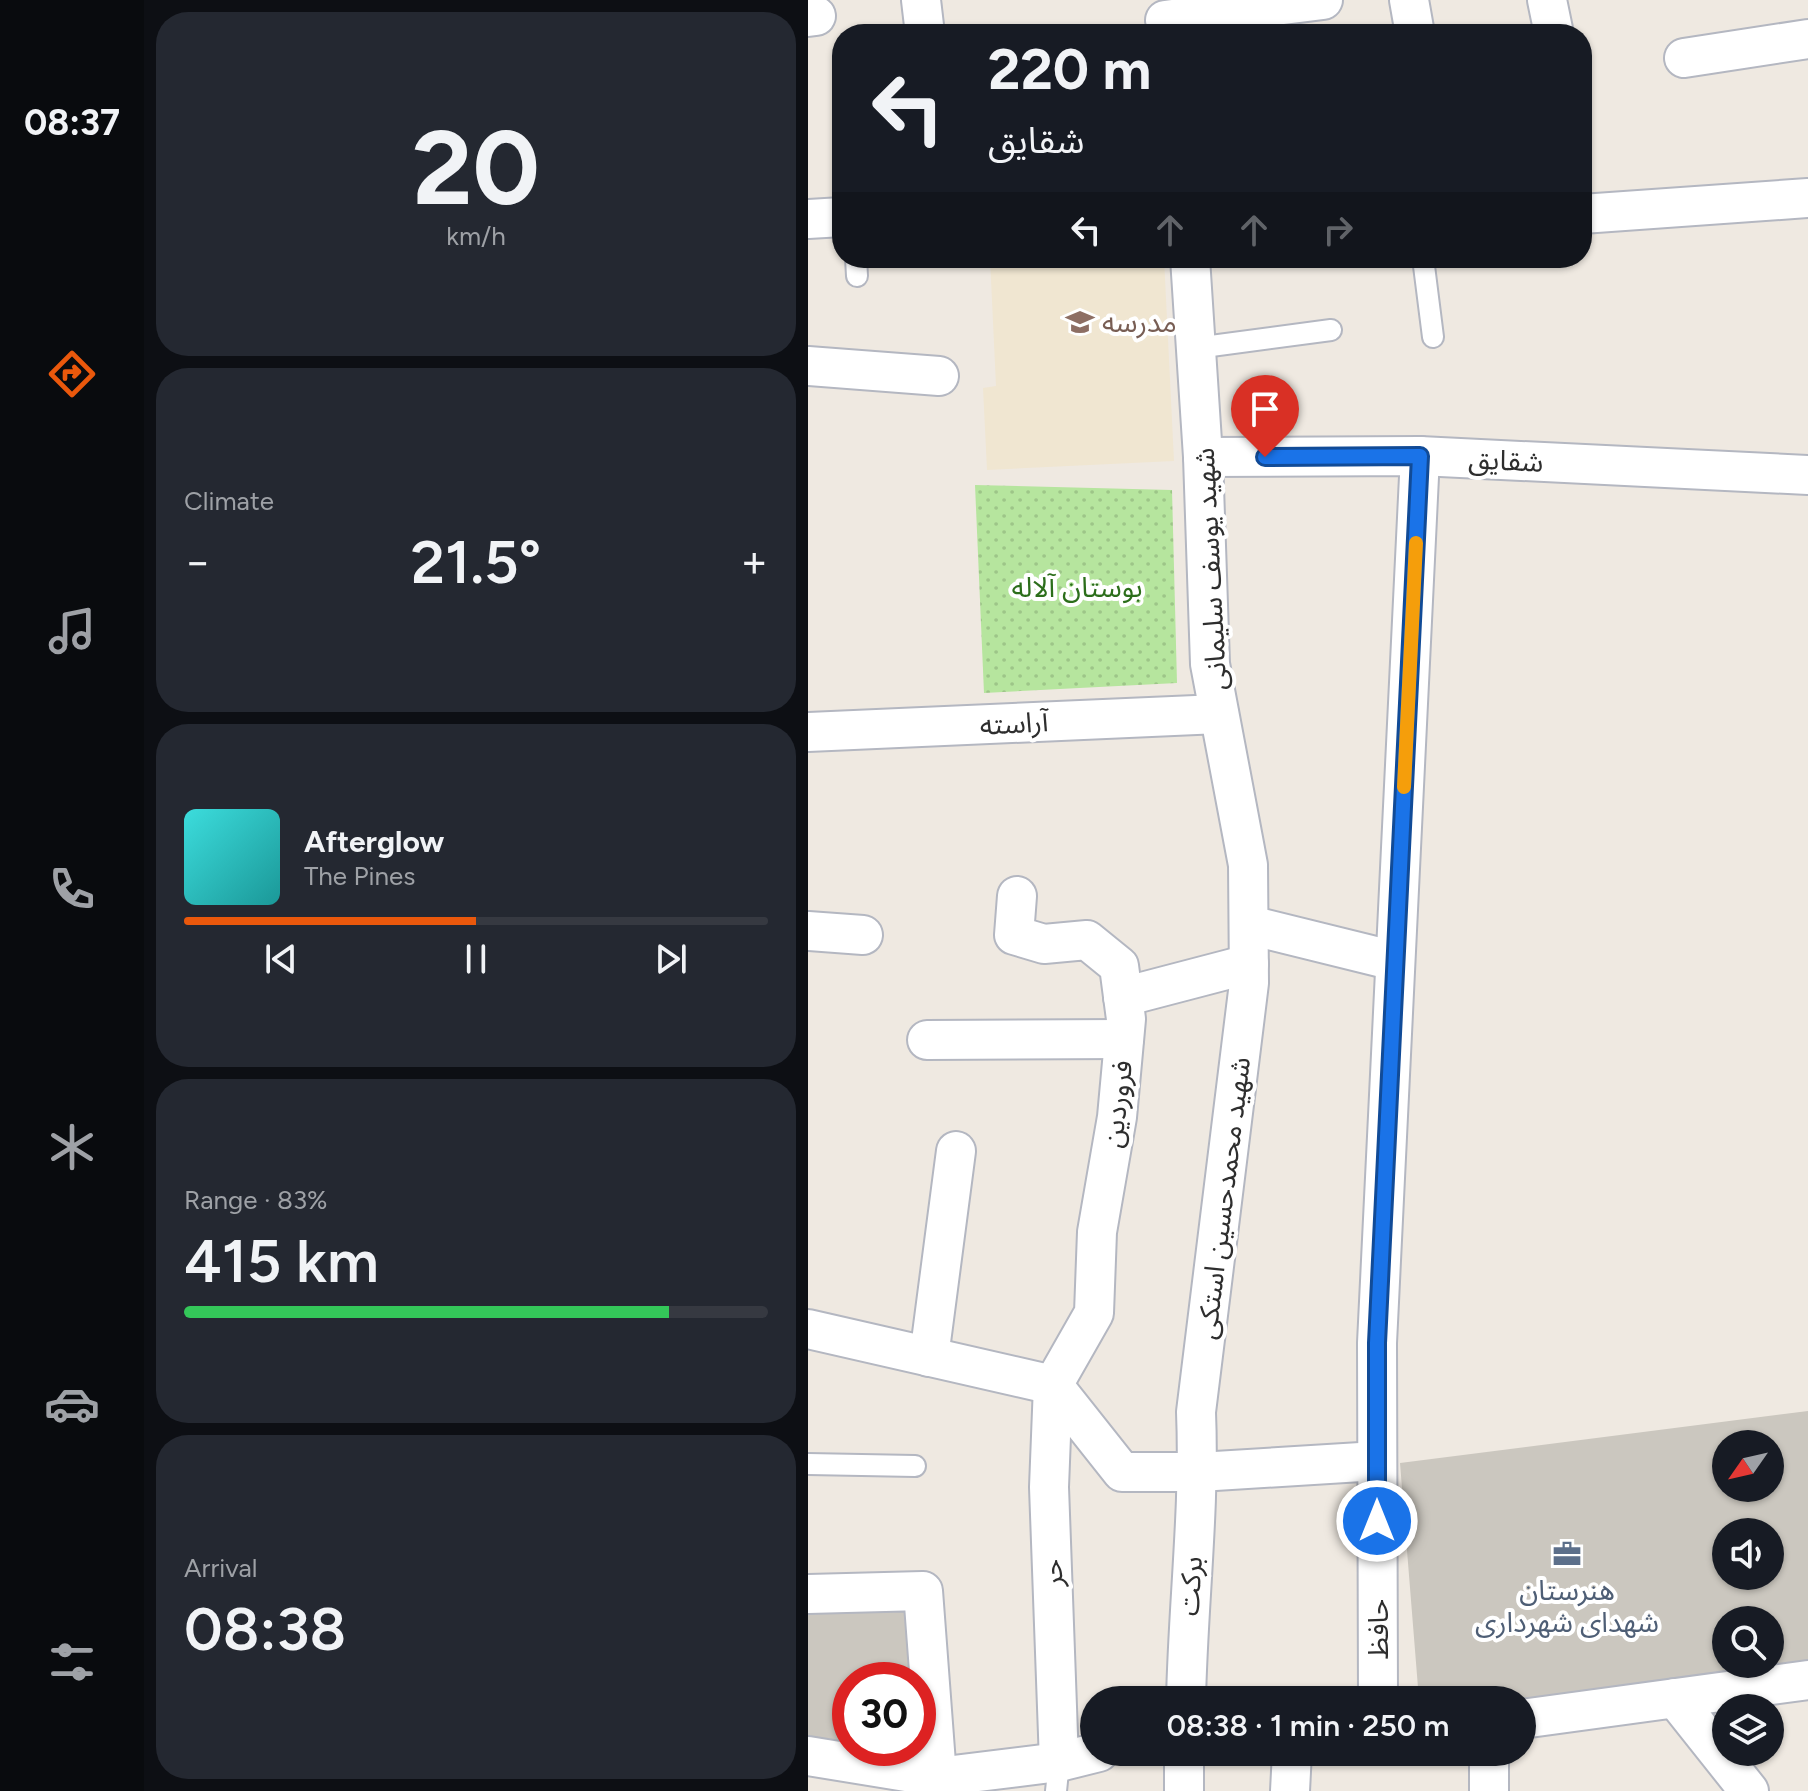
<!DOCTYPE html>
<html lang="en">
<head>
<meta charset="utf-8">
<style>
  body { margin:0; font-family:Figtree,"Noto Sans Arabic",sans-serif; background:#242831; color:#f1f3f6; height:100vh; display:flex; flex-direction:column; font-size:30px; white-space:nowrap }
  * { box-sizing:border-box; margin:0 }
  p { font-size:26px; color:#9ea1a6 }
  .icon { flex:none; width:44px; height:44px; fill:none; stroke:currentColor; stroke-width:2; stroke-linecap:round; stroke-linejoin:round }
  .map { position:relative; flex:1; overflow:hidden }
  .sheet { display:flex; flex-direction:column; gap:12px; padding:12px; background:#0d0f14; width:664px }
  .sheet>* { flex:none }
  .top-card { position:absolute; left:24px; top:24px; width:760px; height:244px; border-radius:32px; box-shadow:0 2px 6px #0004; background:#171b24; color:#f1f3f6; overflow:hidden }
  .needle { width:52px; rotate:236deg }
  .tools { position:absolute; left:904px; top:1430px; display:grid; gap:16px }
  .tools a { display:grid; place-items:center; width:72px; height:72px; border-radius:50%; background:#171b24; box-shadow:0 2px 6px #0004; font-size:40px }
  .speed { position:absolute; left:24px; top:1662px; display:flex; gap:16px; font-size:40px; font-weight:700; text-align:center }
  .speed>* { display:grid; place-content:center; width:104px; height:104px; border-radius:50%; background:#171b24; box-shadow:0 2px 6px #0004; line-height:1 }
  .speed .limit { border:12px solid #d22; background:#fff; color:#111 }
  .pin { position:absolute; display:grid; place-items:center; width:68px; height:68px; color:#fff; margin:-82px -34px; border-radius:50% 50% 50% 0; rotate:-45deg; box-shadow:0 0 8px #0007 }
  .pin .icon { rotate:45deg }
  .me { position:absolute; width:88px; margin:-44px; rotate:0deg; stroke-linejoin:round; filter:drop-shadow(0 0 6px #0008) }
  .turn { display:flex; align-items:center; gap:28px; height:168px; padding:0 24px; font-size:36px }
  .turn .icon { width:104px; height:104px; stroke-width:2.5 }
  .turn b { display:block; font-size:56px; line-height:68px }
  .lanes { display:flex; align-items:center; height:76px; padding:0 24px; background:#0003; justify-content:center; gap:40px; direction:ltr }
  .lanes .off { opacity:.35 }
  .big { font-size:60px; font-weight:600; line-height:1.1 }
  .sheet .widget { flex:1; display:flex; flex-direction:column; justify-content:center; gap:12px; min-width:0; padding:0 28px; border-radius:32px; background:#242831 }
  .sheet .dial { align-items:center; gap:0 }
  .dial b { font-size:104px; line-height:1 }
  .song { display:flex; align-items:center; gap:24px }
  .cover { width:96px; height:96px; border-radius:12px; background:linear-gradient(135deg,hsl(180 70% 55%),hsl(180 70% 35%)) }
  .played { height:8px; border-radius:4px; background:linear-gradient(90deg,#ea580c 50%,#363941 50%) }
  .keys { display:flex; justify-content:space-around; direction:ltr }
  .heat { display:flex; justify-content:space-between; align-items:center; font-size:44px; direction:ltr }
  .charge { height:12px; border-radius:6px; background:linear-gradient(90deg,#34c759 83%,#363941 0) }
  .trip { position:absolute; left:272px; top:1686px; width:456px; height:80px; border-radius:40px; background:#171b24; box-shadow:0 2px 6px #0004; font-weight:600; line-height:80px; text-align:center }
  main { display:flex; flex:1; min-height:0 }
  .tabs { display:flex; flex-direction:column; width:144px; justify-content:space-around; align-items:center; background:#090b0e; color:#9ea1a6 }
  .tabs .icon { width:56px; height:56px }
  .tabs .current { color:#ea580c }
  .tabs b { font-size:36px; color:#f1f3f6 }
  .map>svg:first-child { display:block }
</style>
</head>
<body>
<main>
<nav class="tabs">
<b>08:37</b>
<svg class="icon current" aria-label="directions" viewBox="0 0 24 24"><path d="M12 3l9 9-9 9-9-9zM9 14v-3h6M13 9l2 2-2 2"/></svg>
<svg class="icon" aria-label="music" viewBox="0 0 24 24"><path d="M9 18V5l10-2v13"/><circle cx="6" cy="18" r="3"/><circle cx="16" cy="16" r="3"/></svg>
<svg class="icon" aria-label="phone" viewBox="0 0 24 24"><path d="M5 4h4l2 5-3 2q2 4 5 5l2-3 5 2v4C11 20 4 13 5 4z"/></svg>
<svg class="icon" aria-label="climate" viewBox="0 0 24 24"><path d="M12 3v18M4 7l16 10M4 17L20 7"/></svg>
<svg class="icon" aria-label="car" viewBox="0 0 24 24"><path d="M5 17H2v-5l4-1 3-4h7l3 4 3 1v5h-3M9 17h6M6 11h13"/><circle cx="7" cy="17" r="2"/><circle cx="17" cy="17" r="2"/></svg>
<svg class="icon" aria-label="filters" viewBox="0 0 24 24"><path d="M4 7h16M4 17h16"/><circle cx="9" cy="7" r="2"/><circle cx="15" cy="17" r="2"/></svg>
</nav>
<section class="sheet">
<div class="widget dial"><b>20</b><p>km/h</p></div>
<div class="widget"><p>Climate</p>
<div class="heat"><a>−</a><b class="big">21.5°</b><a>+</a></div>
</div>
<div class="widget">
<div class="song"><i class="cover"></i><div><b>Afterglow</b><p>The Pines</p></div></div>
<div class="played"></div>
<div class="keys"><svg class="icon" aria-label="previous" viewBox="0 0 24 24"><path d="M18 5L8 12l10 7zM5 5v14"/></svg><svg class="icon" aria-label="pause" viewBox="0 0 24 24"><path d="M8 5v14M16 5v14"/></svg><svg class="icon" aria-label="next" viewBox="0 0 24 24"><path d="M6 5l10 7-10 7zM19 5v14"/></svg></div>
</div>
<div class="widget"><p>Range · 83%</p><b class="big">415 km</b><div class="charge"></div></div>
<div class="widget"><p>Arrival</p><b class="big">08:38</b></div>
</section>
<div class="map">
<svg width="1000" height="1791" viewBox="0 0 1000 1791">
  <defs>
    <pattern id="park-dots" width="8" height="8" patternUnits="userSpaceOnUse" patternTransform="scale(2)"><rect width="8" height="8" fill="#b6e59e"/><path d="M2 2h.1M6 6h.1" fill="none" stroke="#9dc588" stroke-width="1.8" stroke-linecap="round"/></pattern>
  </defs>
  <rect width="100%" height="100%" fill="#efe9e1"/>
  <path fill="#f0e6d1" d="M182,258H356L366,461L179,470L175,388L188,386Z"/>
  <path fill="url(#park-dots)" d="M167,485L364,490L369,683L176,693Z"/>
  <g fill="#cbc7bf" fill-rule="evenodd">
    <path d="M1000,1411V1669L714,1700H611L592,1463ZM918,1444H962V1488H918ZM918,1532H962V1576H918ZM918,1620H962V1664H918Z"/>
    <path d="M0,1601L111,1602L122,1769L0,1750ZM42,1680H110V1748H42Z"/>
  </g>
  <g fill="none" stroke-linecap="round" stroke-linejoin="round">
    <defs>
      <g id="lane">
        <path d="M48,258L49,276"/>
        <path d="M615,258L625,337"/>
        <path d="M388,348L523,330"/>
        <path d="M0,1464L107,1466"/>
        <path d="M248,1791L251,1762"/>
      </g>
      <g id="street">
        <path d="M113,0L117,34"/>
        <path d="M601,0L607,34"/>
        <path d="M739,0L746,34"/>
        <path d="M0,17L8,16"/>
        <path d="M357,20L515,0"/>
        <path d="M876,58L1000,39"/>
        <path d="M774,214L1000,198"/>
        <path d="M0,219L34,217"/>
        <path d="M0,366L131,376"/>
        <path d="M395,457L612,456L1000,475"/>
        <path d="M0,732L411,714"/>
        <path d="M209,896L206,935L236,944L279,940L311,966L318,1019L309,1117L289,1232L286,1313L245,1385L241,1487L251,1762"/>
        <path d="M441,925L587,961"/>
        <path d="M0,931L55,935"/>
        <path d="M315,997L441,964"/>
        <path d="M119,1040L316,1039"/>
        <path d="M0,1329L245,1385L314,1472H391L569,1461"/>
        <path d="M121,1357L148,1151"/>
        <path d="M0,1594L115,1591L129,1777"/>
        <path d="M867,1698L941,1791"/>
        <path d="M378,1700C380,1604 392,1508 388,1412L441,983L440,865L402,664L395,457L382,258"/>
        <path d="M570,1700L569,1343L612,456"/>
        <path d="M714,1719L1000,1680"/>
        <path d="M681,1752V1791"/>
        <path d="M0,1756L129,1777L251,1762L291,1752"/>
        <path d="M376,1791V1752"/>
        <path d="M482,1791L484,1752"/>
      </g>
    </defs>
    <use href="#lane" stroke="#b4b7c1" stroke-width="24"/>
    <use href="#street" stroke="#b4b7c1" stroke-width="42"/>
    <use href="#lane" stroke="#fff" stroke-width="20"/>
    <use href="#street" stroke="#fff" stroke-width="38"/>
  </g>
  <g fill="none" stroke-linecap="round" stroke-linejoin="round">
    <defs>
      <path id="route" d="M457,457L612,456L569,1343V1521"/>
    </defs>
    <use href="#route" stroke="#114b97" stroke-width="20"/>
    <use href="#route" stroke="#1a73e8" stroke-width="14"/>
    <path stroke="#f59e0b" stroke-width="14" d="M596,787L608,543"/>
  </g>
  <defs>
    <symbol id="school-bare" viewBox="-9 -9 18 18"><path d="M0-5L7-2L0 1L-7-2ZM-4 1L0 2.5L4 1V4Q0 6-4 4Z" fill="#8d6e63" stroke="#fff" stroke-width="2.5" paint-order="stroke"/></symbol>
    <symbol id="office-bare" viewBox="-9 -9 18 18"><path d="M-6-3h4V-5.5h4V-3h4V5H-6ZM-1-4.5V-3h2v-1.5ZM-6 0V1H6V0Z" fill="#5c6f8a" stroke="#fff" stroke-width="2.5" paint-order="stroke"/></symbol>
  </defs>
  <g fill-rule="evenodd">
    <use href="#school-bare" x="252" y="302" width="40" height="40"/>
    <use href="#office-bare" x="739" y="1534" width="40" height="40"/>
  </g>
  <g text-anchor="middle" stroke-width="8" stroke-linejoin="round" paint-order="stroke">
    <g font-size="28" fill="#785e54" stroke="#fff" text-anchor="start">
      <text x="294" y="332">مدرسه</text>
    </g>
    <g font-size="28" fill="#2e2e2e" stroke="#fff">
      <text transform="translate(698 460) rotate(3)" y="10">شقایق</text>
      <text transform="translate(402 569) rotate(-93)" y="10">شهید یوسف سلیمانی</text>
      <text transform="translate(206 723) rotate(-3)" y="10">آراسته</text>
      <text transform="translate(309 1104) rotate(-83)" y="10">فروردین</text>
      <text transform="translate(415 1198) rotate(-83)" y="10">شهید محمدحسین استکی</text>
      <text transform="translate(244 1573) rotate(-92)" y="10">حر</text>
      <text transform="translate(382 1586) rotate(-86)" y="10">برکت</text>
      <text transform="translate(570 1629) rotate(-90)" y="10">حافظ</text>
    </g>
    <g font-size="28" fill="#2c6e1b" stroke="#fff">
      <text x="269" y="597">بوستان آلاله</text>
    </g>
    <g font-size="28" fill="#4e5e75" stroke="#fff">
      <text x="759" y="1600">هنرستان<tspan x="759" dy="32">شهدای شهرداری</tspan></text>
    </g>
  </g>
</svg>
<div class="tools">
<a><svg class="needle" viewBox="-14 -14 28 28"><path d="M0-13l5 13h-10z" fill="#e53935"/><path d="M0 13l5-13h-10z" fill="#9ea1a6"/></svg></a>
<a><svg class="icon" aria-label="sound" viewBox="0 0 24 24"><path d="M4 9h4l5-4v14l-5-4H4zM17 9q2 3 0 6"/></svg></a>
<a><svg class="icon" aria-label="search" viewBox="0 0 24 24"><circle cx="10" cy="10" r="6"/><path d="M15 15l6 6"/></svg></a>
<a><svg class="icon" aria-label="layers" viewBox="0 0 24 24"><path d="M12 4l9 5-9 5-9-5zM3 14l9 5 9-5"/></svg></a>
</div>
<div class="speed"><div class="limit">30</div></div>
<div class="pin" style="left:457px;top:457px;background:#d93025"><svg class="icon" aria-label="arrive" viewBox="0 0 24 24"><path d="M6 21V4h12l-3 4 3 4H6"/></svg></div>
<svg class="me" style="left:569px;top:1521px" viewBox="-20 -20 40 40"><circle r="17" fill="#1a73e8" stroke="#fff" stroke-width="3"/><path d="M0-11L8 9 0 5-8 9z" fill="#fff"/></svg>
<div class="trip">08:38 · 1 min · 250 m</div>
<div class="top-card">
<div class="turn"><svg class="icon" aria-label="left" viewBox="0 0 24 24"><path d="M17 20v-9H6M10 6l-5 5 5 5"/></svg><div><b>220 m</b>شقایق</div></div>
<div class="lanes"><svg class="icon" aria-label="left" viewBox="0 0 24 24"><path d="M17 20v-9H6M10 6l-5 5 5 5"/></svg><svg class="icon off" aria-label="ahead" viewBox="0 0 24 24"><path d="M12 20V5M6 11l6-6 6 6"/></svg><svg class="icon off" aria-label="ahead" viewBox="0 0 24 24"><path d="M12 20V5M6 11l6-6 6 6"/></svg><svg class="icon off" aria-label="right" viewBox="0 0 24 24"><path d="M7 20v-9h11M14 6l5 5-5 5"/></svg></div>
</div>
</div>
</main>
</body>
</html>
